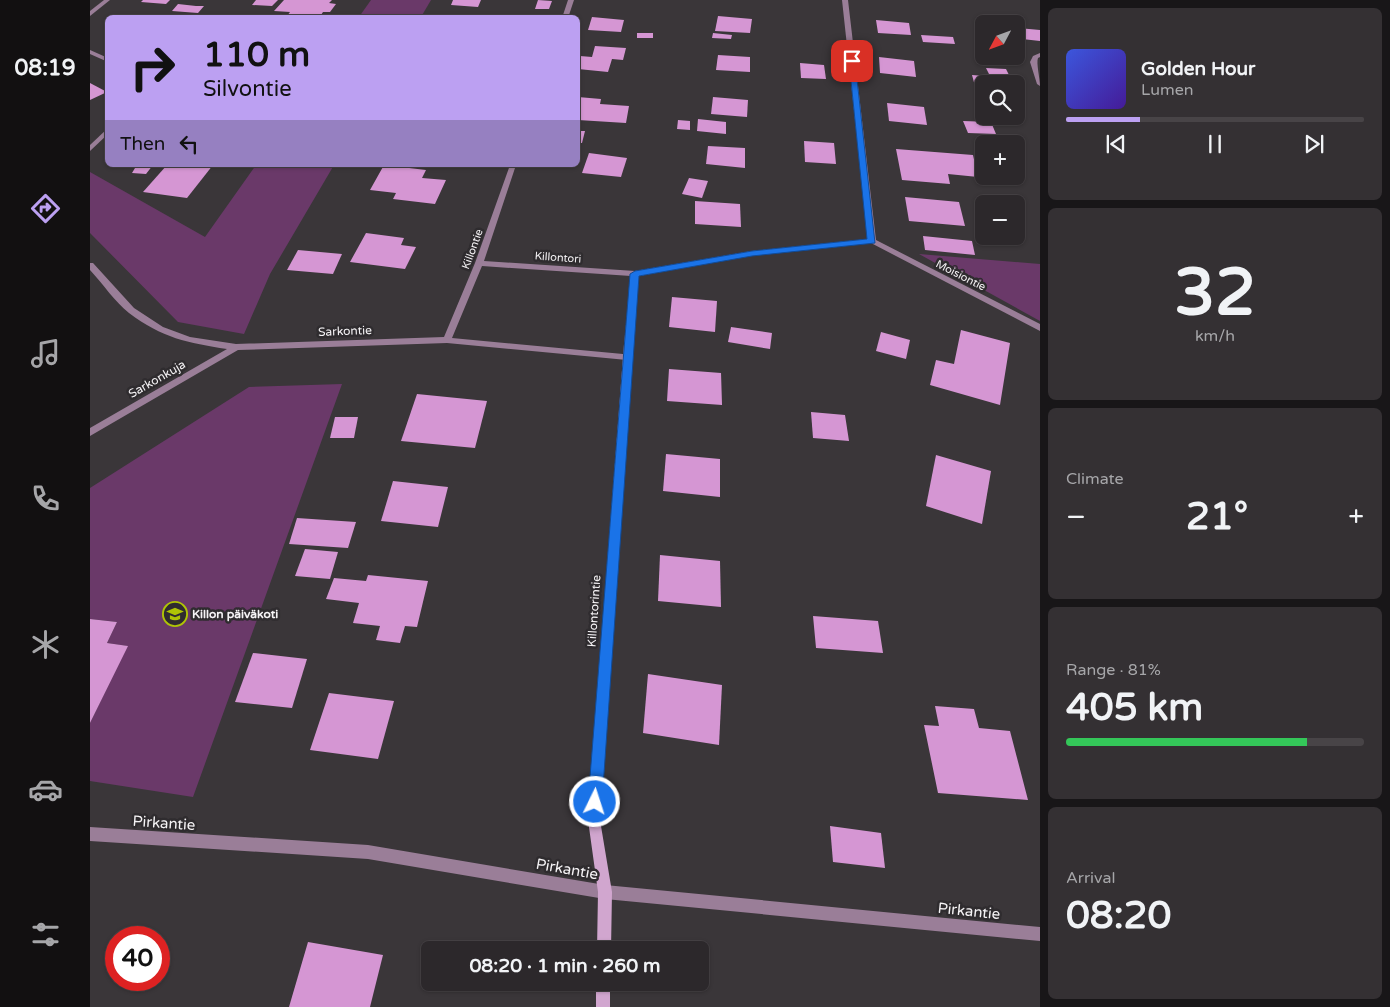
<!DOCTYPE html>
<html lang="en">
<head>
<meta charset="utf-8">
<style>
  body { margin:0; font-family:"Varela Round",sans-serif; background:#343033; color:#f1f3f6; height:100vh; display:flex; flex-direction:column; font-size:19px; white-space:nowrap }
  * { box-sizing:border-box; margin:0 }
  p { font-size:16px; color:#a6a6a9 }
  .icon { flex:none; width:28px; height:28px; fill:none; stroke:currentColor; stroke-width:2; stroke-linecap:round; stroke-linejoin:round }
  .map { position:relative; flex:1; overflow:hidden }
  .details { display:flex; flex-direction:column; gap:8px; padding:8px; background:#181618; width:350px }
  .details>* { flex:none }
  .hud { position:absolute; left:15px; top:15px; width:475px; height:152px; border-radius:8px; box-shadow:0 1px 4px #0004,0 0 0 1px #484447; background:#bca0f2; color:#111; overflow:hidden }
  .needle { width:32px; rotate:229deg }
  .buttons { position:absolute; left:885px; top:15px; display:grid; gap:10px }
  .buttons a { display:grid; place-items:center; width:50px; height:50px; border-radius:8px; background:#2c282b; box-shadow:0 1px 4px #0004,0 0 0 1px #484447; font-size:25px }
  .speed { position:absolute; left:15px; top:926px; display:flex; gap:10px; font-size:25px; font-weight:700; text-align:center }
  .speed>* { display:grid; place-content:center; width:65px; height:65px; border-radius:50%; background:#2c282b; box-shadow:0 1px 4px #0004,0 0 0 1px #484447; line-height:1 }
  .speed .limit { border:8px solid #d22; background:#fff; color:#111 }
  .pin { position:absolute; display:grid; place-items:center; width:42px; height:42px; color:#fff; margin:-21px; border-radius:10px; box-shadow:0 2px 8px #0006 }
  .me { position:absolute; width:55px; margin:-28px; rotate:4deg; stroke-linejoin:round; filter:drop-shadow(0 0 4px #0008) }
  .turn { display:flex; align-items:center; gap:18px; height:105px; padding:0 15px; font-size:22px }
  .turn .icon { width:65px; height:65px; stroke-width:2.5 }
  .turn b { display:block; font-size:35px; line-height:42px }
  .then { display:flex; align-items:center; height:48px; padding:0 15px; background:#0003; gap:10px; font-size:19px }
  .big { font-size:38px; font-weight:700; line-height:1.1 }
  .details .tile { flex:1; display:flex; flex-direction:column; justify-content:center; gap:8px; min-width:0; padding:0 18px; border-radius:8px; background:#343033 }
  .details .dial { align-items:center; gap:0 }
  .dial b { font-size:65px; line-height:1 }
  .song { display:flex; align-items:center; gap:15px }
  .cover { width:60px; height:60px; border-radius:8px; background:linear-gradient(135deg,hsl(230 70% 55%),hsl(260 70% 35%)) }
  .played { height:5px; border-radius:2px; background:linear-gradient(90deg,#bca0f2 25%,#484447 25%) }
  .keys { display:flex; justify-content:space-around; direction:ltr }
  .heat { display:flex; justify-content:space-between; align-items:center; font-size:28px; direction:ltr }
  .charge { height:8px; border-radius:4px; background:linear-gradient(90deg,#34c759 81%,#484447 0) }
  .trip { position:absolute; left:331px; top:941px; width:288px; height:50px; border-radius:8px; background:#2c282b; box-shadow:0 1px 4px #0004,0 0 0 1px #484447; font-weight:700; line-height:50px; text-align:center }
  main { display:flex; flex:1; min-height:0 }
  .menu { display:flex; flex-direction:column; width:90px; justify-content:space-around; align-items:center; background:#121011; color:#a6a6a9 }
  .menu .icon { width:35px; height:35px }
  .menu .selected { color:#bca0f2 }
  .menu b { font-size:22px; color:#f1f3f6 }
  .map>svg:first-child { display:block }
</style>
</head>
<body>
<main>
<nav class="menu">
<b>08:19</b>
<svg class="icon selected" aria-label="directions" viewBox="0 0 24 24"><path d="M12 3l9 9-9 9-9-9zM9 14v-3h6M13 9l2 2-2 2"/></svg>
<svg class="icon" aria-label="music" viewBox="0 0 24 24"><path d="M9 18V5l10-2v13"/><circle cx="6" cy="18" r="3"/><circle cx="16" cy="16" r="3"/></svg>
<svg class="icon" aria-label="phone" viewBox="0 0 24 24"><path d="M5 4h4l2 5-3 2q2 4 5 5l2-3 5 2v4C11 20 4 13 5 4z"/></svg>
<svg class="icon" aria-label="climate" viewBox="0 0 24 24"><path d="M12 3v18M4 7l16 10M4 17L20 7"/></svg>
<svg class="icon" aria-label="car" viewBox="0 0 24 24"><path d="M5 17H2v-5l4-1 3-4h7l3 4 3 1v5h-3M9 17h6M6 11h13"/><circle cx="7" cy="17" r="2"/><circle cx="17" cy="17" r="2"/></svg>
<svg class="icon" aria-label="filters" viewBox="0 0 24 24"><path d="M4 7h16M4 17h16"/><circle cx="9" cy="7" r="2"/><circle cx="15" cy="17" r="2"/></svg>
</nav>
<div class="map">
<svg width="950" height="1007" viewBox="0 0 950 1007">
  <rect width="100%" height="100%" fill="#3a3639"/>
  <g fill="#6a3969">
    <path d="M281,0H341L331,17H269Z"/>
    <path d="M166,165H244L180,274L154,334L88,322L0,233V172L115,237Z"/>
    <path d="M829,254L950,264V321Z"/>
    <path d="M252,384L103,797L0,781V723L37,646L17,643L27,622L0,619V488L159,387Z"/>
  </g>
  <g fill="#d596d3">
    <path d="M53,0H80L76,4L51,2Z"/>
    <path d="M166,0H188L182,6L162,5Z"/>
    <path d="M194,0H242L239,3L246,4L240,12H233L231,15L215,14L212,17L197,16L200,12L184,11Z"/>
    <path d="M363,0H391L388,7L361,5Z"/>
    <path d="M448,0L462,1L459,9H445Z"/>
    <path d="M88,4L106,6H114L108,13L82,11Z"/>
    <path d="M628,16L662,19L660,33L625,31Z"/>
    <path d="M502,17L534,20L531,32L498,30Z"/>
    <path d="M786,20L819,23L821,35L788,33Z"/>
    <path d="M928,28L950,30V41L932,39Z"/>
    <rect x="547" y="33" width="16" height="5"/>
    <path d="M623,33L642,35L641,39L622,38Z"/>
    <path d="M831,35L863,37L865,44L833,42Z"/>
    <path d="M505,46L536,48L533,60L522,59L518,72L488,69L490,56L502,57Z"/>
    <path d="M628,55L660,57V72L626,70Z"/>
    <path d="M789,57L824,61L826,77L790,73Z"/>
    <path d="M710,63L734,65L736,79L711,78Z"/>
    <path d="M896,68L916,69L919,75L899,74Z"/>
    <path d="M882,75L920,78L921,84H894V87L885,86Z"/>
    <path d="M0,83L17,92L0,100Z"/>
    <path d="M488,97L511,99L510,104L539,106L536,123L488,120Z"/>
    <path d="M623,97L658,100L657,117L621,114Z"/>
    <path d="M797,103L834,107L837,125L799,121Z"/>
    <path d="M608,119L636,122V134L607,131Z"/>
    <path d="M588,120L600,121V130L587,129Z"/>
    <path d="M873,121L901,122L906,134L878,133Z"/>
    <path d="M488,131H495L492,143H488Z"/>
    <path d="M714,141L744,143L746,164L715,162Z"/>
    <path d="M618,146L655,148V168L616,164Z"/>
    <path d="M806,149L883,155L888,177L858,174L860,184L812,180Z"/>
    <path d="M499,153L537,158L531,177L492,173Z"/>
    <path d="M26,165H63L56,174L42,173L45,168L24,167Z"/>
    <path d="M77,165H123L97,198L53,192Z"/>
    <path d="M294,165L336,170L332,178L356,180L345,204L303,199L306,193L280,190Z"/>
    <path d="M599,178L618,181L612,198L592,194Z"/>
    <path d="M815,197L869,202L875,226L819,221Z"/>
    <path d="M605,201L650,204L651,227L605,224Z"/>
    <path d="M276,233L314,238L311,245L326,247L315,269L260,262Z"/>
    <path d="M833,236L882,241L885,255L835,250Z"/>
    <path d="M208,250L252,254L243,274L197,270Z"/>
    <path d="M582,297L627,301L625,332L579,327Z"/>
    <path d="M641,327L682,333L680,349L638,342Z"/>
    <path d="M871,330L920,343L910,405L840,385L846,360L864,364Z"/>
    <path d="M791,332L820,340L816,359L786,351Z"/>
    <path d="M579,369L631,373L632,405L577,401Z"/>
    <path d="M327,394L397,401L385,448L311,441Z"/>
    <path d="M721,412L755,415L759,441L723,438Z"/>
    <path d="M245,417H268L264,438H240Z"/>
    <path d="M576,454L630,459V497L573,491Z"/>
    <path d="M846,455L901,471L892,524L836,506Z"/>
    <path d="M303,481L358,487L348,527L291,521Z"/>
    <path d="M207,518L266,522L258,548L199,544Z"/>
    <path d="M215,549L248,552L240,579L205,576Z"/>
    <path d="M570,555L630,561L631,607L568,601Z"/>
    <path d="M278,575L338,581L327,627L315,626L310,643L286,640L290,626L263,623L269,603L236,599L244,578L276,581Z"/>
    <path d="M723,616L788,621L793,653L726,648Z"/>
    <path d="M0,619L27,622L17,643L38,646L0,723Z"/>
    <path d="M163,653L217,659L202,708L145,702Z"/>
    <path d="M558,674L632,685L629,745L553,733Z"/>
    <path d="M239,693L304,701L288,759L220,750Z"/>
    <path d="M845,706L884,709L889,728L920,731L938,800L848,793L834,725L849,726Z"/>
    <path d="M740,826L791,833L795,868L743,862Z"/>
    <path d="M218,942L293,955L280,1007H199Z"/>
  </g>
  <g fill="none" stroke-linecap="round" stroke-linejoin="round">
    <path fill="#9a7e98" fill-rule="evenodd" d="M950,53V57L948,58C946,63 950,78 950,86L947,84L940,62L943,56Z"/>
    <g fill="#9a7e98" fill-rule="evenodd">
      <path d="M14,0H20L0,16V11Z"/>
      <path d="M478,0H484L478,18H472Z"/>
      <path d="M752,0H758L786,240L950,324V331L781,243L662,255L549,276L541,357L537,360L357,343L148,350L0,436V428L137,349C98,343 72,338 39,313C25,302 13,284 0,270V263H3L44,308L73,327L100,337L146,344L354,337L385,263L420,165H426L394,261L545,271L662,251L778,239ZM392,266L541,276L533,354L362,338Z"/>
      <path d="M0,50L18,58V62L0,54Z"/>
      <path d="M18,128V134L0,151V145Z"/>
      <path d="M0,827L278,845L515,885L950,927V941L515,899L278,859L0,841Z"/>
    </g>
    <g fill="#d1a6cf" fill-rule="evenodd">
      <path d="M537,354L541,357L510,820L522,892L521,950H507L508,892L498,820L533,357Z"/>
      <rect x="506" y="982" width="14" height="25"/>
    </g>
  </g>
  <path fill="#1a73e8" stroke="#114b97" d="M762,59L765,61L785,243L662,256L549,276L512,802L510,807L505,809L500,807L498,802L540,274L545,271L662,251L777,239L759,61Z"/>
  <defs>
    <symbol id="school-ring" viewBox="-11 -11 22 22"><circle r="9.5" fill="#2f2c2f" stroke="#afc505" stroke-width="1.5"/><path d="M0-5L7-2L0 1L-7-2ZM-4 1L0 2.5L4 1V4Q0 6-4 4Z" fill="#afc505"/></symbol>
  </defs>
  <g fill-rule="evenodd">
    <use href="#school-ring" x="71" y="600" width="28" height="28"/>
  </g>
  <g text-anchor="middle" stroke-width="5" stroke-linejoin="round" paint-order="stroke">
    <g font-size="11" fill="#f5f3f5" stroke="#2f2c2f">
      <text transform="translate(382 249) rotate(-70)" y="4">Killontie</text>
      <text transform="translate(468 257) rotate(4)" y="4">Killontori</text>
      <text transform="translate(871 275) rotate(27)" y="4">Moisiontie</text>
    </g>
    <g font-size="12" fill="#f5f3f5" stroke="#2f2c2f">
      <text transform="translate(255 331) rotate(-2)" y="4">Sarkontie</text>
      <text transform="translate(67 379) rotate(-30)" y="4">Sarkonkuja</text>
      <text transform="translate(504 611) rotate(-86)" y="4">Killontorintie</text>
    </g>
    <g font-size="12" font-weight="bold" fill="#f5f3f5" stroke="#2f2c2f" text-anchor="start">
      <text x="102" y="618">Killon päiväkoti</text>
    </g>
    <g font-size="15" fill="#f5f3f5" stroke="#2f2c2f">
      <text transform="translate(74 823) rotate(4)" y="5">Pirkantie</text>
      <text transform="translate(477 869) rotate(10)" y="5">Pirkantie</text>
      <text transform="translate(879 911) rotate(6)" y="5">Pirkantie</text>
    </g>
  </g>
</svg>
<div class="buttons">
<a><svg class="needle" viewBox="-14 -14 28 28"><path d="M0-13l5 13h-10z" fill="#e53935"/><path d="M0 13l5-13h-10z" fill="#a6a6a9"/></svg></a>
<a><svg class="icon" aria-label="search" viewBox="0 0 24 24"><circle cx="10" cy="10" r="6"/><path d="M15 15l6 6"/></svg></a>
<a>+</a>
<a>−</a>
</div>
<div class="speed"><div class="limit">40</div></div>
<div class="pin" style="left:762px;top:61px;background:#d93025"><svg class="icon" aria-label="arrive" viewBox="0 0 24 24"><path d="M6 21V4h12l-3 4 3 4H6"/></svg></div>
<svg class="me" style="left:505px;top:802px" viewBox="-20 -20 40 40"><circle r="17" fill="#1a73e8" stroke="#fff" stroke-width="3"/><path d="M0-11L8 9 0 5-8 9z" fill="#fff"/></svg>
<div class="trip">08:20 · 1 min · 260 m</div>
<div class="hud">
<div class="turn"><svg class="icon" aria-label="right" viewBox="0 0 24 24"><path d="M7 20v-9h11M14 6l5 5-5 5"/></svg><div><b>110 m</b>Silvontie</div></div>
<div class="then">Then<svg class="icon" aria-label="left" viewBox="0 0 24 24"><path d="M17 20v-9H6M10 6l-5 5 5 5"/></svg></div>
</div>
</div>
<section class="details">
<div class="tile">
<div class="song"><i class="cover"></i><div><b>Golden Hour</b><p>Lumen</p></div></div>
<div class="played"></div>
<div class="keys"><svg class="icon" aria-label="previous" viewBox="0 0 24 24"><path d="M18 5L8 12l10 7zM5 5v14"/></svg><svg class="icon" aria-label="pause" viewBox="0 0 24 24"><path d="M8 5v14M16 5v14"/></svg><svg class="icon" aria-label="next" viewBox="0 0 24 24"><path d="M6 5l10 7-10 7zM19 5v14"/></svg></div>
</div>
<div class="tile dial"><b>32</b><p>km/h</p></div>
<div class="tile"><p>Climate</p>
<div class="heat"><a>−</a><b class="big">21°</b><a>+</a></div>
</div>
<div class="tile"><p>Range · 81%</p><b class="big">405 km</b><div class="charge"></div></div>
<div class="tile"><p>Arrival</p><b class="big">08:20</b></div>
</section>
</main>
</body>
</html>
